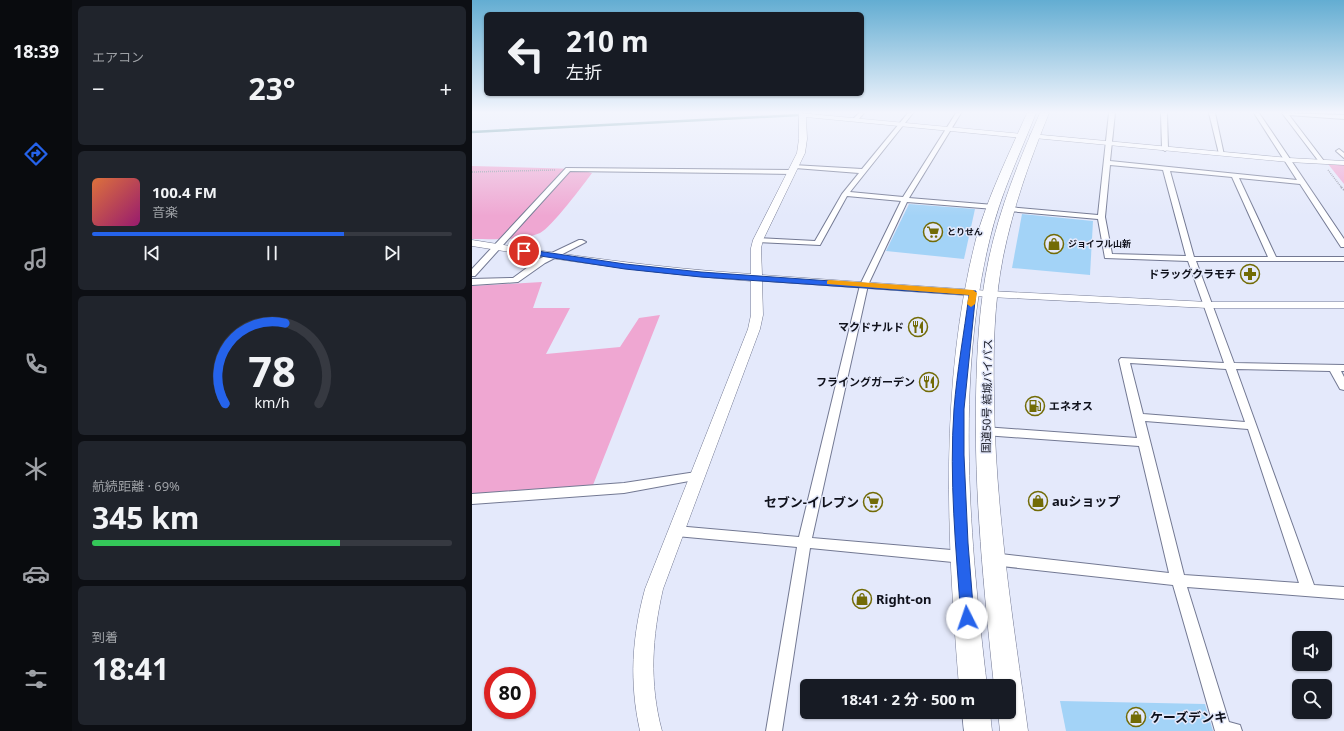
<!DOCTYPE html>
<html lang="ja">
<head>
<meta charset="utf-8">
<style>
  body { margin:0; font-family:"Noto Sans","Noto Sans JP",sans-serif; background:#20242c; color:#f1f3f6; height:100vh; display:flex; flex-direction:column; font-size:15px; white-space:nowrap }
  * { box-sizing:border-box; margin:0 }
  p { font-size:13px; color:#9ea1a6 }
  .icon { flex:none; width:22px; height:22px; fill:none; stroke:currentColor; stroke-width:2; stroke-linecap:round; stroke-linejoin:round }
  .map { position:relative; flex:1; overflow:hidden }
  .details { display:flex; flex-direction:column; gap:6px; padding:6px; background:#0d0f14; width:400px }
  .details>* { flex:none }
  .guide { position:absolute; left:12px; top:12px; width:380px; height:84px; border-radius:6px; box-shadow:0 1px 3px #0004; background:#171b24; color:#f1f3f6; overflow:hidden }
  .fabs { position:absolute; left:820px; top:631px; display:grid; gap:8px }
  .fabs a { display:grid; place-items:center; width:40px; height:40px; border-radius:6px; background:#171b24; box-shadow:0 1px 3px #0004; font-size:20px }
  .speed { position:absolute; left:12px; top:667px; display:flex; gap:8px; font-size:20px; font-weight:700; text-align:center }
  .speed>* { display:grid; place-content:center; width:52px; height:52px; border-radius:50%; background:#171b24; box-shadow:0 1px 3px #0004; line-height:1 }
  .speed .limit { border:6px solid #d22; background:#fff; color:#111 }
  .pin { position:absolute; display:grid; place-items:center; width:34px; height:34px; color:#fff; margin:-17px; border:2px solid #fff; border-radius:50%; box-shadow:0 1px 4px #0007 }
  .me { position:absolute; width:44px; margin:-22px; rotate:356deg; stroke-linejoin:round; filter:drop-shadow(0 0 3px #0008) }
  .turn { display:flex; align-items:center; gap:14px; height:84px; padding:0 16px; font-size:18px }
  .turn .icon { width:52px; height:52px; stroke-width:2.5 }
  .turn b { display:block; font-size:28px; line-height:34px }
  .big { font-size:30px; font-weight:700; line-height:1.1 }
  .details .card { flex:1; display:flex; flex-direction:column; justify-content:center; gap:6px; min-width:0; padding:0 14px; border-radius:6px; background:#20242c }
  .details .dial { align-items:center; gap:0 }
  .dial svg { height:104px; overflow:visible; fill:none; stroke:#363941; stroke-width:7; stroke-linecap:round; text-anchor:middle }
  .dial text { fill:#f1f3f6; stroke:none }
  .song { display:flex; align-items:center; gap:12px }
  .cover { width:48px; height:48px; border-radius:6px; background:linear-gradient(135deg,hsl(20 70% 55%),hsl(320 70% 35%)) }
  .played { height:4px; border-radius:2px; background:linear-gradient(90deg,#2563eb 70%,#363941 70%) }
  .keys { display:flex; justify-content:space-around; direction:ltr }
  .heat { display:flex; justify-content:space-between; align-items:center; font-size:22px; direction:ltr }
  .charge { height:6px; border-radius:3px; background:linear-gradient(90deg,#34c759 69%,#363941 0) }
  .trip { position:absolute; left:328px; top:679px; width:216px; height:40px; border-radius:6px; background:#171b24; box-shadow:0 1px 3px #0004; font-weight:700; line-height:40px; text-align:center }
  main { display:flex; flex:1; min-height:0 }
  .tabs { display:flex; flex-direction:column; width:72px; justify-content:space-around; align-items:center; background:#090b0e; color:#9ea1a6 }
  .tabs .icon { width:28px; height:28px }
  .tabs .on { color:#2563eb }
  .tabs b { font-size:18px; color:#f1f3f6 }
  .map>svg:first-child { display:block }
</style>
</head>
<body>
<main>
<nav class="tabs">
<b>18:39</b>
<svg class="icon on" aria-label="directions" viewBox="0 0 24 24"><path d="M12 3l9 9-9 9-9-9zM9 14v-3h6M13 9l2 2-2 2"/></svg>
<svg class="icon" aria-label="music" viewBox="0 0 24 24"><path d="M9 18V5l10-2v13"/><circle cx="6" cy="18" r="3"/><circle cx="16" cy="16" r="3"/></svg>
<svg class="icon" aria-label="phone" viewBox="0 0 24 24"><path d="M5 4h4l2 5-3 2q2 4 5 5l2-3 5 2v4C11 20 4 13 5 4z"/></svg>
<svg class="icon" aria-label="climate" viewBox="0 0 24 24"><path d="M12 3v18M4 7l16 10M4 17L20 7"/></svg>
<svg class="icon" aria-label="car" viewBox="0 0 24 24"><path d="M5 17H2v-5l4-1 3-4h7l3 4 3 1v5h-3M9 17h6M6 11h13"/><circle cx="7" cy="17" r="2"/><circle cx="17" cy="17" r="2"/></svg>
<svg class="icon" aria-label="filters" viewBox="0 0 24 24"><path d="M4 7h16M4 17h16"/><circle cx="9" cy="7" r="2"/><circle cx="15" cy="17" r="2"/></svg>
</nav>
<section class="details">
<div class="card"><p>エアコン</p>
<div class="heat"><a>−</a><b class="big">23°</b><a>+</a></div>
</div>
<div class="card">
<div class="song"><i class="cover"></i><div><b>100.4 FM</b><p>音楽</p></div></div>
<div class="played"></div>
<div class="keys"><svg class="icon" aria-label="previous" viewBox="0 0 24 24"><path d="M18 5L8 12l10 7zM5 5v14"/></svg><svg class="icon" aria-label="pause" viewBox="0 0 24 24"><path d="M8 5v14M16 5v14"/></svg><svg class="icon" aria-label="next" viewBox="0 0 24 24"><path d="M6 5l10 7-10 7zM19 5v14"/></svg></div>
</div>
<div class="card dial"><svg viewBox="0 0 100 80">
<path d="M14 69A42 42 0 1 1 86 69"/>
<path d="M14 69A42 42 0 0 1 60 7" stroke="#2563eb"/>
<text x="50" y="56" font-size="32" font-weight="700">78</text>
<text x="50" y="72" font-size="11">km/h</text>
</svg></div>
<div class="card"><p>航続距離 · 69%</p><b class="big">345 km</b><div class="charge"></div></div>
<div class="card"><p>到着</p><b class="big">18:41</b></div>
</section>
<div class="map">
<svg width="872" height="731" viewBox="0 0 872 731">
  <rect width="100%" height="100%" fill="#e4e9fb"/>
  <g fill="#efa7d2">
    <path d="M856,164H872V184Z"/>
    <path d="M0,166L105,169L120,173C112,184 79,228 68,233C50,241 19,239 0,239Z"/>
    <path d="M70,282L61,308H98L74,354L148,347L167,318L188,315L121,485L0,494V286Z"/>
  </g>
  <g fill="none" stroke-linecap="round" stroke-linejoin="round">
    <path stroke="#2f7783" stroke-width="2.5" d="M0,132L326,115"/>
  </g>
  <g fill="#a3d3f7">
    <path d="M437,204L503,209L492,259L414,251Z"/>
    <path d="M550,214L621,221L618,275L540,268Z"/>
    <path d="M588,701L733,704L741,731H594Z"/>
  </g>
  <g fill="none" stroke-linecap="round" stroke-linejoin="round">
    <defs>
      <g id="minor">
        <path d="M387,113H392L385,121H381V119Z"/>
        <path d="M436,113H441L378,192L431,197L484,113H489L437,198L522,205L526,207L522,209L435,202L396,285L340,538L491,551L496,553L498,557L496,561L491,563L338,548L310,731H294L325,547L204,536L199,535L197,531L199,527L204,526L327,537L388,285L429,201L375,196L348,245L286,242L282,240L286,238L343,241L370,194L387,173L323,168L321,167V165L390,169Z"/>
        <path d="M637,113H643L638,161L825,180L782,113H787L872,239V247H869L828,184L767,178L804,257H872V261H724L762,363L872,365V371H869L872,377V390L868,389L858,371L764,369L842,585L872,587V599L715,587L757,722L768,725L770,731H743L701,585L520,565L515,563L513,559L515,555L520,553L697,573L667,446L512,435L508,434L506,431L508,428L512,427L665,438L647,360L649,358L752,363L716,261L633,258L626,219L537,211L533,209L537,207L626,215ZM638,165L691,170L714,256L640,254L633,217ZM698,171L760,177L796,257H722ZM658,363L754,369L773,422L671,414ZM673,421L776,429L827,583L712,575Z"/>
        <path d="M689,113H695L696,149L693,151L690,149Z"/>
        <path d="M737,113H743L752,155L747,154Z"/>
        <path d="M810,113L872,115V119L817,115L852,161V163H848Z"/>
        <path d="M867,149L872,153V158L864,151Z"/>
        <path d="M94,168L320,170L323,172L320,174L98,171L3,276H0V269Z"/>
        <path d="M107,240H110L114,242L73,263L46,282L0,285V279L41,278L67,259Z"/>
        <path d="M224,472L228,473L230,476L228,479L152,493L0,504V494L152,483Z"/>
      </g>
      <g id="tertiary">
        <path d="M327,113L550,134L554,136L550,138L334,117L335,139L333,153L291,240L289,248L290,275L518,291L736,302H872V308H736L518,297L290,281L291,315L288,329L191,589C180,637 177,683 190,731H168C157,682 160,637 173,589L276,329L279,315V281C185,274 93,261 0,246V240C93,255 185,268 279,274V248L281,240L325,153L327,139Z"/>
        <path d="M559,134L817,158L872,161V165L817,162L562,138L558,136Z"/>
      </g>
      <g id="trunk">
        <path d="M555,113H564C548,154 528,195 518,238C483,381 498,541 515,686H487C475,538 467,384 504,239C516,196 537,154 555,113Z"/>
        <path d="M568,113H577C558,160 541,207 531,257C522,303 521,349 522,396C523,508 541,620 556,731H528L526,712H537V686H522C512,590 502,493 504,397C505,350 507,304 517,258C528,208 547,160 568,113Z"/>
        <path d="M490,712H518L520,731H492Z"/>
      </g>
    </defs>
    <use href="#minor" stroke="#737993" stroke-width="2"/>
    <use href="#tertiary" stroke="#737993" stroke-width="1"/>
    <use href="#trunk" stroke="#737993" stroke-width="1"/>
    <g stroke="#9497a6" stroke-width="1.5" stroke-dasharray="1 1" stroke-linecap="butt">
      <path d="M856,170L870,188"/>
      <path d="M0,172L83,170"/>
    </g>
    <path stroke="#9497a6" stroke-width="2" stroke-dasharray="1.5 1.5" stroke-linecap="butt" d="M869,187L872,190"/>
    <use href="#minor" fill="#fff" fill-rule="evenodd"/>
    <use href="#tertiary" fill="#fff" fill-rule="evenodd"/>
    <use href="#trunk" fill="#fff" fill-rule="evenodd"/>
  </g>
  <linearGradient id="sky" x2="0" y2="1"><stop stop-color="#63add2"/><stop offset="0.52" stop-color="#f3f5fd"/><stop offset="1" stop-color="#f3f5fd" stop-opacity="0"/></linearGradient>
  <rect width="872" height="216" fill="url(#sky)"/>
  <path fill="#2563eb" stroke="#184099" d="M52,249L153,264L229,272L504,291L492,409V455L496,543L502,618L500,623L495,624L491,623L489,618C484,549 477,479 482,409C485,371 492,333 497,295L229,277L153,269L49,253L48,251Z"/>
  <path fill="#f59e0b" d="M357,280L501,290L505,293L503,304L499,307L495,304L497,295L355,284V281Z"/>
  <defs>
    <symbol id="supermarket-ring" viewBox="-11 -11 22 22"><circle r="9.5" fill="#e4e9fb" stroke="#726b06" stroke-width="1.5"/><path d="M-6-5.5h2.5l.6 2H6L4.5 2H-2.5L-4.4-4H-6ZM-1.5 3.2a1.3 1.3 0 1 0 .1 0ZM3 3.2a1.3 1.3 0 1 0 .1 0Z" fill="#726b06"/></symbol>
    <symbol id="shop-ring" viewBox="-11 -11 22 22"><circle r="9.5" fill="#e4e9fb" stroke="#726b06" stroke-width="1.5"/><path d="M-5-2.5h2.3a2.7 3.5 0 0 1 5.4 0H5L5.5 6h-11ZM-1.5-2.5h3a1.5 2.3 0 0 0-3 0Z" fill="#726b06"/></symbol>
    <symbol id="pharmacy-ring" viewBox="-11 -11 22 22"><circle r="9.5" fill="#e4e9fb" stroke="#726b06" stroke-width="1.5"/><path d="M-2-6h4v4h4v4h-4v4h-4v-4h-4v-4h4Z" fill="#726b06"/></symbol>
    <symbol id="restaurant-ring" viewBox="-11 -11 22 22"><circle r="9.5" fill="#e4e9fb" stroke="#726b06" stroke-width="1.5"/><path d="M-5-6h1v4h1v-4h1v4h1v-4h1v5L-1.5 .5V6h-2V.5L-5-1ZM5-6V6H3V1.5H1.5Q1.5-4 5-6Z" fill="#726b06"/></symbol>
    <symbol id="fuel-ring" viewBox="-11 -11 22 22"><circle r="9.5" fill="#e4e9fb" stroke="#726b06" stroke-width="1.5"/><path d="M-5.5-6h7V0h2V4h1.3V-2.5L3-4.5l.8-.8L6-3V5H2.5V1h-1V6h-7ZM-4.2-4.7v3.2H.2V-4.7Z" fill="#726b06"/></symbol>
  </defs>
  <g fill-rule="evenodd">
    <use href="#supermarket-ring" x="450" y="221" width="22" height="22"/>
    <use href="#shop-ring" x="571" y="233" width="22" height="22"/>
    <use href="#pharmacy-ring" x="767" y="263" width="22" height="22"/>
    <use href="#restaurant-ring" x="435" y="316" width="22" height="22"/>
    <use href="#restaurant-ring" x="446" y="371" width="22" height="22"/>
    <use href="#fuel-ring" x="552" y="395" width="22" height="22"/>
    <use href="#shop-ring" x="555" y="490" width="22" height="22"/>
    <use href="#supermarket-ring" x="390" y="491" width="22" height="22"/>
    <use href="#shop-ring" x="379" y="588" width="22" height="22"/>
    <use href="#shop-ring" x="653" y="706" width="22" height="22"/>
  </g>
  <g text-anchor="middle" stroke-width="3" stroke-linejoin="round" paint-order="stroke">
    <g font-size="9" font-weight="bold" fill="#0f111b" stroke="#e4e9fb" text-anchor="start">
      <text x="475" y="235">とりせん</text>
      <text x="596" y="247">ジョイフル山新</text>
    </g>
    <g font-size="11" font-weight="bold" fill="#0f111b" stroke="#e4e9fb" text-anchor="end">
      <text x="764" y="278">ドラッグクラモチ</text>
      <text x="432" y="331">マクドナルド</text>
      <text x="443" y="386">フライングガーデン</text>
      <text x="577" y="410" text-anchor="start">エネオス</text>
    </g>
    <g font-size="11" fill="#0f111b" stroke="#e4e9fb">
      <text transform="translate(515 396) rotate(-89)" y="4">国道50号 結城バイパス</text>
    </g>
    <g font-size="13" font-weight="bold" fill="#0f111b" stroke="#e4e9fb" text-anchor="start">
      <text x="580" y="506">auショップ</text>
      <text x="387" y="507" text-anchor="end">セブン-イレブン</text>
      <text x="404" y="604">Right-on</text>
      <text x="678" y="722">ケーズデンキ</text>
    </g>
  </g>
</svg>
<div class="fabs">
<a><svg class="icon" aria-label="sound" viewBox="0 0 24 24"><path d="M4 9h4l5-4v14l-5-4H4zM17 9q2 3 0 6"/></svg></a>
<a><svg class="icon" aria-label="search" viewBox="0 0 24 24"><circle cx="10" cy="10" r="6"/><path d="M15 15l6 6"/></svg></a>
</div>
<div class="speed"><div class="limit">80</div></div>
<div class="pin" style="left:52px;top:251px;background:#d93025"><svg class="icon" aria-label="arrive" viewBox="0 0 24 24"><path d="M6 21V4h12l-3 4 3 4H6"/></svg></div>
<svg class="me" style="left:495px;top:618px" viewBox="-20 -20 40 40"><circle r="19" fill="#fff"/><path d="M0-13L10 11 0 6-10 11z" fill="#2563eb"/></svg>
<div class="trip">18:41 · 2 分 · 500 m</div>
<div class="guide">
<div class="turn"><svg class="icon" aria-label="left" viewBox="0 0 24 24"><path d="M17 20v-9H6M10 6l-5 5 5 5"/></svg><div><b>210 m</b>左折</div></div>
</div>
</div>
</main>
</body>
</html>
